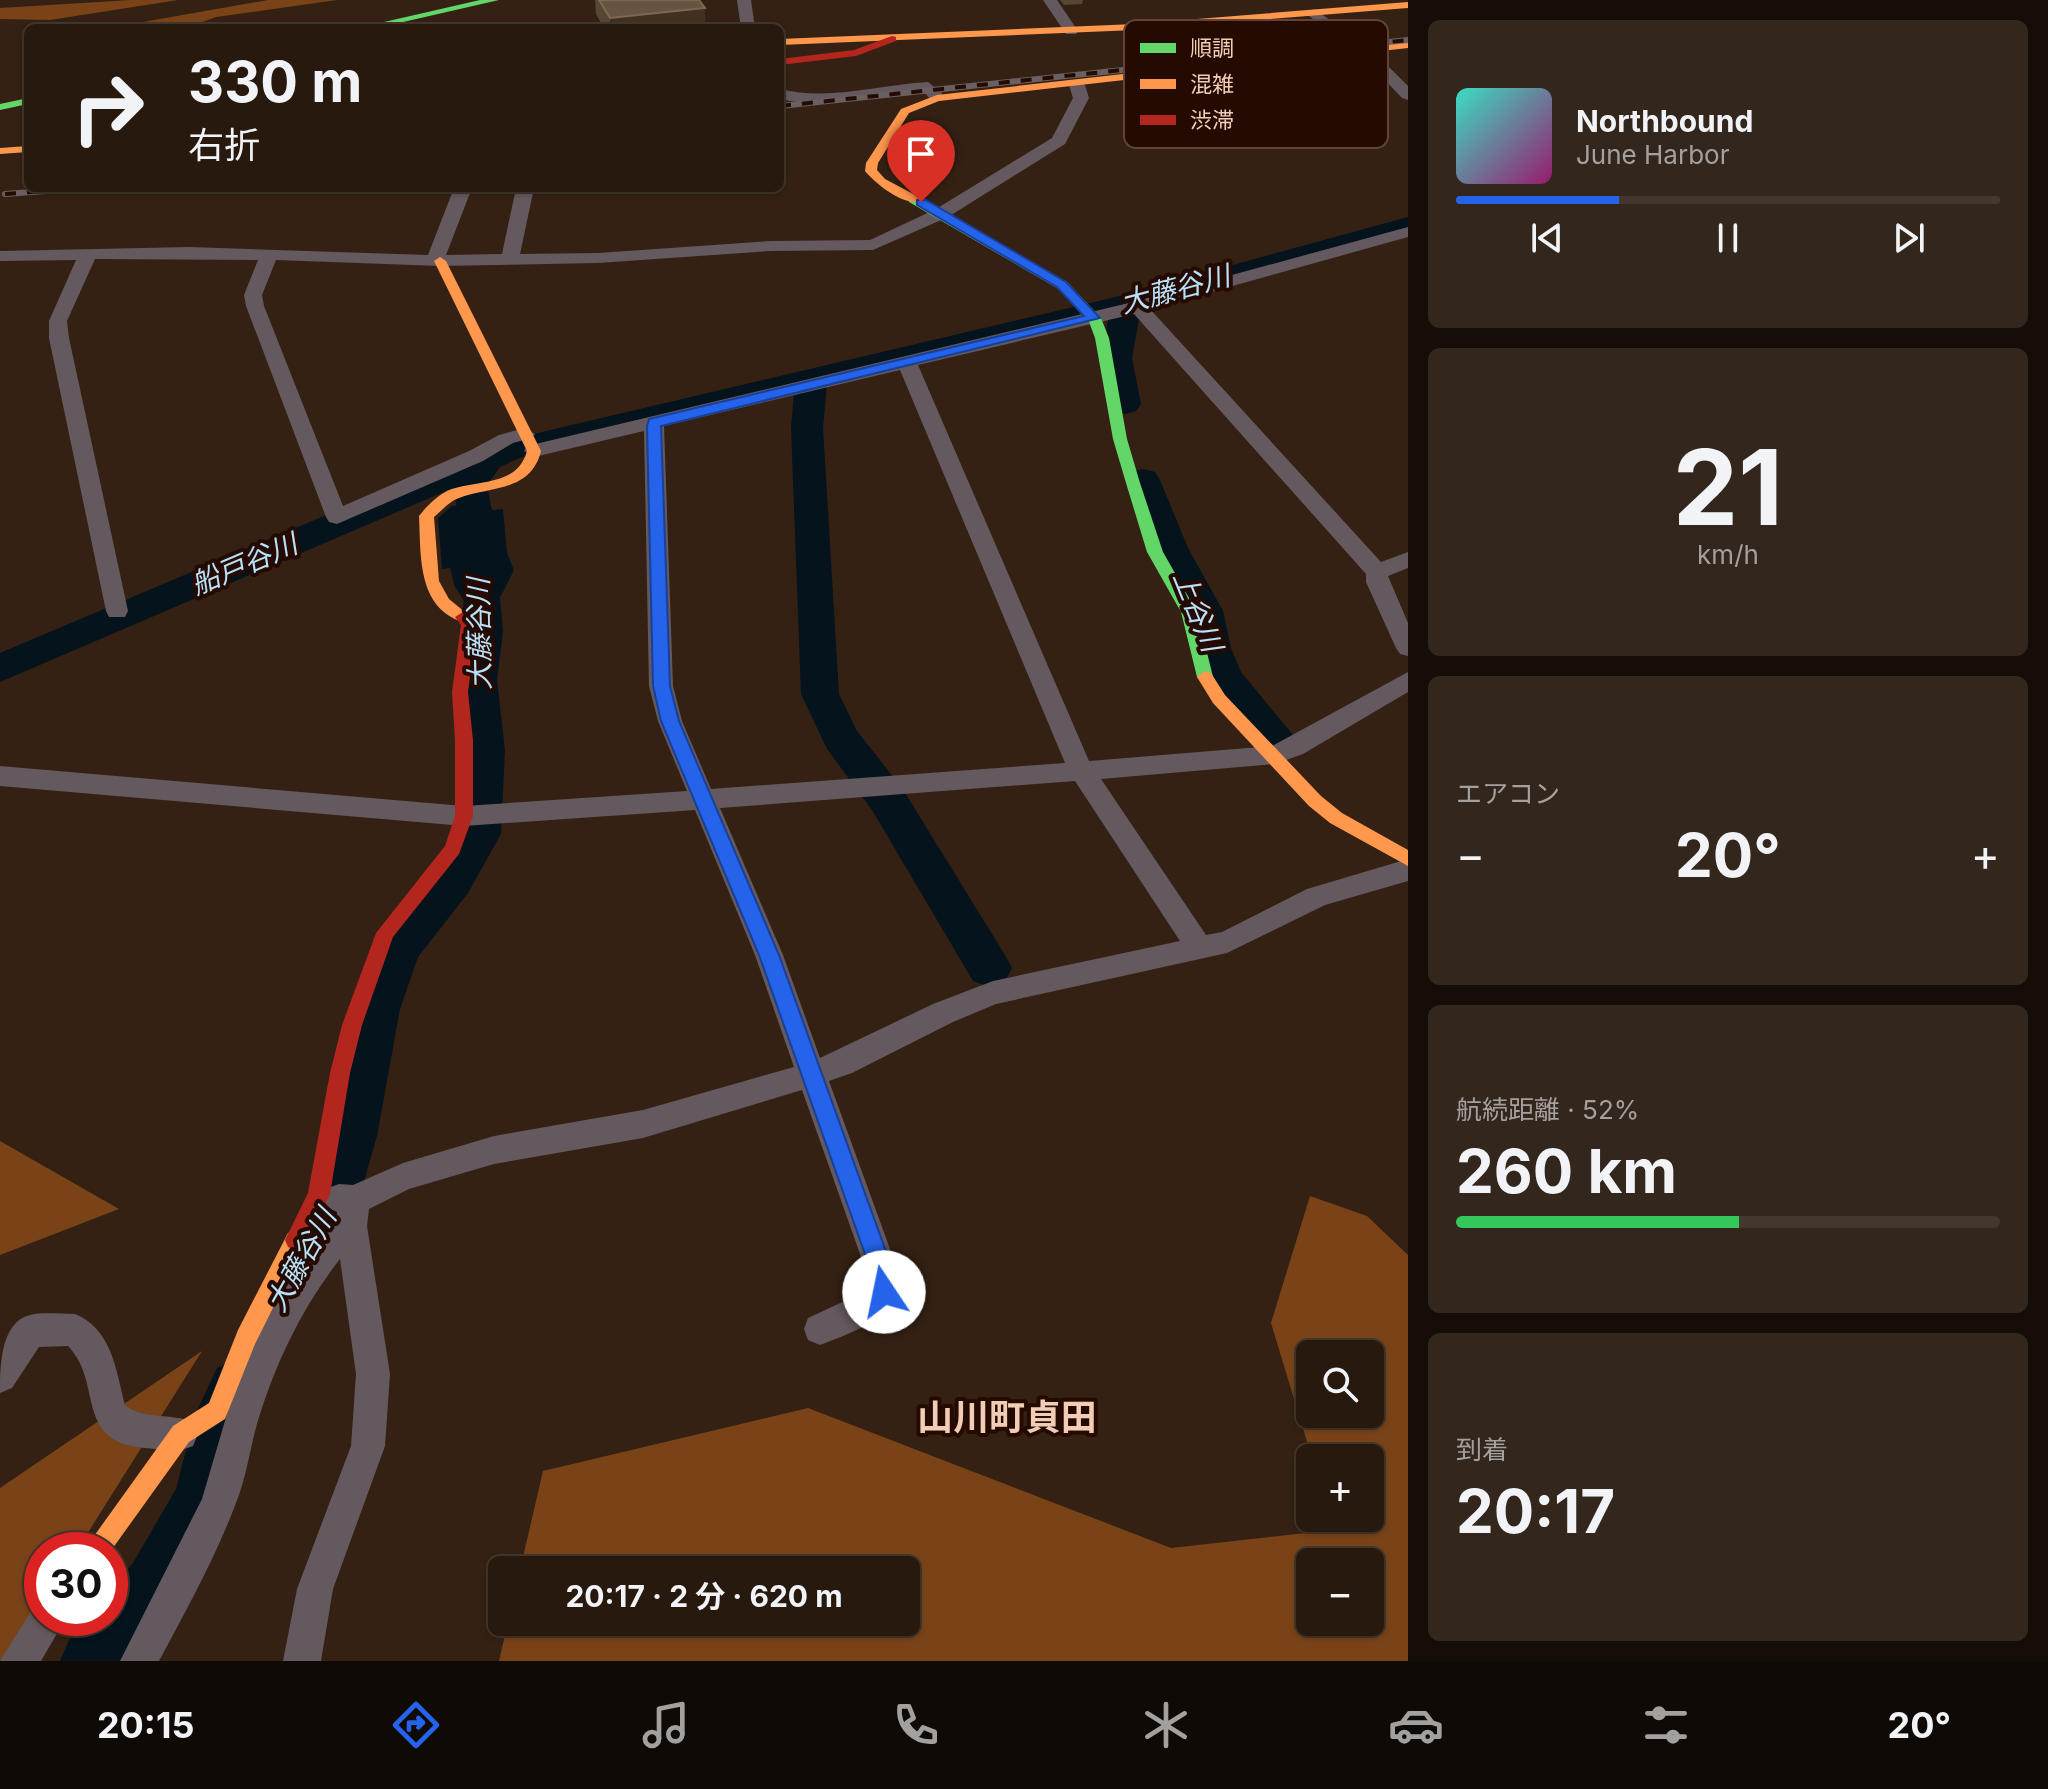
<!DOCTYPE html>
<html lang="ja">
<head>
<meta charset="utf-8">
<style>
  body { margin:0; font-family:Inter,"Noto Sans JP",sans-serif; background:#33261c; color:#f1f3f6; height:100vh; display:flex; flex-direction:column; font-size:30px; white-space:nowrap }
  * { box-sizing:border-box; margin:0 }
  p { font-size:26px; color:#a4a09e }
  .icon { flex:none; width:44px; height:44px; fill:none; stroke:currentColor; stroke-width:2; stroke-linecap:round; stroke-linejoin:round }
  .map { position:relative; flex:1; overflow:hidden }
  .details { display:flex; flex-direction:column; gap:20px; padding:20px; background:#150e08; width:640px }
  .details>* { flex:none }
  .hud { position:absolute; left:24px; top:24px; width:760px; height:168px; border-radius:12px; box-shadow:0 2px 6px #0004,0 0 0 2px #43382e; background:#27190e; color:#f1f3f6; overflow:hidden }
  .fabs { position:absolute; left:1296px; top:1340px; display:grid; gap:16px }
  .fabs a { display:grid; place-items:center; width:88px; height:88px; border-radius:12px; background:#27190e; box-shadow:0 2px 6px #0004,0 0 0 2px #43382e; font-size:40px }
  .speed { position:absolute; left:24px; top:1532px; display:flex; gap:16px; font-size:40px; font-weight:700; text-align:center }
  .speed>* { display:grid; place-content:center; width:104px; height:104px; border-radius:50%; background:#27190e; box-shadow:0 2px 6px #0004,0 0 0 2px #43382e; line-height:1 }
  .speed .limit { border:12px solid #d22; background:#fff; color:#111 }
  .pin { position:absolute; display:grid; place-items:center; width:68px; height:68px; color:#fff; margin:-82px -34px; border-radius:50% 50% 50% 0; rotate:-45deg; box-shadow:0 0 8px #0007 }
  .pin .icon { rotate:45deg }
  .me { position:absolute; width:88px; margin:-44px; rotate:349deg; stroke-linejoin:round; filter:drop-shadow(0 0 6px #0008) }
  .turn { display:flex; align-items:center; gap:28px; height:168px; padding:0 32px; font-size:36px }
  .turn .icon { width:104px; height:104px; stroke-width:2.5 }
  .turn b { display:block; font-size:56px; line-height:68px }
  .big { font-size:60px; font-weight:700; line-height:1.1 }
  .details .card { flex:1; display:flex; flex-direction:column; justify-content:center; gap:12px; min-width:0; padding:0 28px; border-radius:12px; background:#33261c }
  .details .dial { align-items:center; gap:0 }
  .dial b { font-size:104px; line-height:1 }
  .song { display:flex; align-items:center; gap:24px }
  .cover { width:96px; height:96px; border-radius:12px; background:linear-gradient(135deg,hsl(170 70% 55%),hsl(320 70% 35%)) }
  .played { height:8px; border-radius:4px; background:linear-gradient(90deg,#2563eb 30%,#43382e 30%) }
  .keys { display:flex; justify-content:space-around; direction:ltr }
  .heat { display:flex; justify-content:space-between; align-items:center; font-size:44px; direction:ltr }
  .charge { height:12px; border-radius:6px; background:linear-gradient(90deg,#34c759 52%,#43382e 0) }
  .trip { position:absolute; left:488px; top:1556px; width:432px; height:80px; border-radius:12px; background:#27190e; box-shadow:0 2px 6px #0004,0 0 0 2px #43382e; font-weight:700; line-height:80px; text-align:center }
  .dock { display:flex; height:128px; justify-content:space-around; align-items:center; background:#100a06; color:#a4a09e }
  .dock .icon { width:56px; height:56px }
  .dock .current { color:#2563eb }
  .dock b { font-size:36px; color:#f1f3f6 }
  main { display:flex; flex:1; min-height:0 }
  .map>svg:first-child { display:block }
</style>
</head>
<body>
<main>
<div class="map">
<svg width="1408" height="1661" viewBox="0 0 1408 1661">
  <rect width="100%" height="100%" fill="#342113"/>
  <g fill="#794317" fill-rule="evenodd">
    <path d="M131,0H178L50,20L0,19V8Z"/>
    <path d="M268,0H337L216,17L186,28H109Z"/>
    <path d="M0,1141L119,1209L0,1255Z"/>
    <path d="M1310,1196L1367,1216L1408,1255V1661H499L508,1622H906V1570H520L543,1471L808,1408L1171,1548L1332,1530L1330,1518H1370V1458H1312L1271,1323ZM1370,1354V1414H1310V1354ZM1370,1562V1622H1310V1562Z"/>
    <path d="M202,1351L77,1550H42V1606L0,1661V1488Z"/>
  </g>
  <path fill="#05131d" d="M485,502L493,510L503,509L507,553L514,570L501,596L465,602L455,587L450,568L442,569L438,518L452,506Z"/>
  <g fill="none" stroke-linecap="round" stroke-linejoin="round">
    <g fill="#05131d" fill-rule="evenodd">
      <path d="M1408,217V235L1141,308L1132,358L1141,404L1136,411L1125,414L1114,411C1095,384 1103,346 1109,316L827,384L823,428L839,694L857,731L902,788L1005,955L1012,968L1005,981L989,987L973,981L872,810L827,749L801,694L791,428L794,392L522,457L500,467L487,485L493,517L503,632L497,680L505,750L501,834L468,893L418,957L400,1009L377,1136L351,1227L311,1297L293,1304L275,1297L267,1279L275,1261L304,1217L329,1136L354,1009L376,949L382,936L438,869L459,833L465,750L459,680L465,632L459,517L453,488L0,682V653L499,442L1120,296Z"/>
      <path d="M1143,469L1155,472L1160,480L1188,548L1223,611L1231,648L1241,672L1293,735L1287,745L1273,750L1259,745L1223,707L1209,686L1193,648L1185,611L1152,548L1126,480L1131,472Z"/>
      <path d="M236,1360L255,1368L263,1387C248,1424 243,1462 230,1499C211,1557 167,1615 129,1661H60L69,1640L87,1618H110V1591L133,1563L176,1489L195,1415L217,1368Z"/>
    </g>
    <g fill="#63595e" fill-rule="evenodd">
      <path d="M737,0H751L755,28H741Z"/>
      <path d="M1043,0H1057L1078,31L1076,34H1066Z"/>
      <path d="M1314,9L1369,47L1408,86V100L1402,98L1359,53L1309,16L1307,13Z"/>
      <path d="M1077,80L1085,85L1089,98L1065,144L948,217L873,250L771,251L598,263L440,266L276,260L262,295L264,306L343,506L469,451L499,435L525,428L535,434L532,438L513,443L483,461L337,524L329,522L326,517L246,306L244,295L258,260L95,259L67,321L69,338L128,611L125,617H109L106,611L49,338V321L76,260L0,261V251L190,247L428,255L454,188H472L446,255L502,254L516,188H534L520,254L598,253L771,241L870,240L936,209L1052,138L1073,98L1069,85Z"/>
      <path d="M928,82L942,93V99H930L924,92C876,94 827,110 780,99V89C828,101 879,85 928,82Z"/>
      <path d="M1408,227V237L1150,309L1381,562L1408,552V568L1388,576L1408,623V656L1400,654L1396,648L1366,582V574L1134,314L918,365L1089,761L1272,746L1408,672V692L1303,754L1275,764L1101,779L1206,935L1222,932L1307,889L1408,859V881L1325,905L1227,953L996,1004L953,1022L852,1073L829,1081L898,1271C899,1279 901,1288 899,1296C891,1319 841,1337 820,1345L808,1340L804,1329L808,1318L851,1298L867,1285L866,1271L802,1090L643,1138L494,1164L409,1189L369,1209L367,1226L390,1374L385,1446L333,1589L321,1661H283L297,1589L351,1446L356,1374L340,1259C303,1306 277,1360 259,1417C251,1443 248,1469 239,1495C218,1553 188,1607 159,1661H120L202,1499L232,1397L259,1332L305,1254L336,1219L337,1212L328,1208L323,1198L328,1188L339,1184L353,1185L403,1163L494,1136L643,1110L794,1067L755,955L695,810L464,826L0,786V766L464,806L687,791L658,721L649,686L644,431L534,457L524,451L527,446L1133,302ZM900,370L1065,763L711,789L682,721L673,686L664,426ZM1075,781L1180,941L993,981L933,1004L820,1058L783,955L720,808Z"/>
      <path d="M75,1314C112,1329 116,1370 125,1405C142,1420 172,1413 193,1422L198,1434L193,1446C177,1453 161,1449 144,1448C73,1441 104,1383 68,1346L39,1347L12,1388L0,1393C0,1368 0,1322 30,1315C43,1312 61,1314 75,1314Z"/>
      <path d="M42,1602V1618H66L41,1661H0L35,1605Z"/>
    </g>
    <g fill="#63d668" fill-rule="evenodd">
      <path d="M480,0H499L377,28H358Z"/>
      <path d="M28,98V104L0,110V104Z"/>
      <path d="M909,196H917L1067,282L1101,318L1109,338L1127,439L1140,483L1163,552L1197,612L1213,677L1211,681L1205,683L1197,677L1181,612L1147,552L1126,483L1113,439L1095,338L1088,319L1057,288L909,202Z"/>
    </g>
    <g fill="#ff974d" fill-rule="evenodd">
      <path d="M1408,2V8L1135,30L780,45V39L1135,24Z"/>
      <path d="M1408,42V48L939,101L909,113L878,163L877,170L885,179L917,196V202C900,203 876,184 865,171L866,163L901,109L937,95Z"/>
      <path d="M28,146V152L0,154V148Z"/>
      <path d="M440,257L446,261L541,451C531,492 491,486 459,498C450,501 441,511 434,517L439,581L449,599L471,617L463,622C417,608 421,555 419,516C425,508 437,496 447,491C475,479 517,488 527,451L434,261Z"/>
      <path d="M1205,671L1211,673L1225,695L1321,796L1342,813L1408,850V866L1330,823L1309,806L1213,703L1197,677Z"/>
      <path d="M296,1230L304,1233L307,1240L255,1344L225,1419L189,1442L110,1552L84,1550L173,1426L209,1403L238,1330L288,1233Z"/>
    </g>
    <g fill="#b3261e" fill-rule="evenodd">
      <path d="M892,36L896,37V41L856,56L780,65V59L854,50Z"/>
      <path d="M463,612L469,613L477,624L468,692L473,740V816L459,854L393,937L362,1025L350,1073L330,1194L304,1247L296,1250L288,1247L285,1240L308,1193L330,1073L342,1025L376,933L445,846L455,816V740L452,692L461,625L455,617Z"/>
    </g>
    <defs>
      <g id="rail">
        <path d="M780,106L1408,40"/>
        <path d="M5,194L88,188"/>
      </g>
    </defs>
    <use href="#rail" stroke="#6a6061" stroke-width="6"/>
    <use href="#rail" stroke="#240a00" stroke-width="4" stroke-dasharray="11" stroke-linecap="butt"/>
  </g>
  <g fill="#574633">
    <path d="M595,0H699L705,28H604L596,14Z"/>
    <path d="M1060,0H1083L1082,4L1064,5Z"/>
  </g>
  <path fill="#423120" d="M705,8V28H610V18Z"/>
  <path fill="#675541" stroke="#7d6853" stroke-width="2" d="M599,0H699L705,8L610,18Z"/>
  <path fill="#2563eb" stroke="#184099" stroke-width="2" d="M917,200H926L1066,282L1100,318L661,426L670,686L679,721L779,955L893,1271L895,1292L892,1300L884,1303L876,1300L871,1271L759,955L661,721L653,686L647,426L649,419L1084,316L1057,287L917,205Z"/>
  <g text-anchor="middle" stroke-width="8" stroke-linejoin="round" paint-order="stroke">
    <g font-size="28" font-style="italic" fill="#b9e1f9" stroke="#240a00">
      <text transform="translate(1175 289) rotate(-15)" y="10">大藤谷川</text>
      <text transform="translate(244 564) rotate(-23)" y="10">船戸谷川</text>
      <text transform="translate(1198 611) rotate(68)" y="10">上谷川</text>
      <text transform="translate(479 634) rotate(-91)" y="10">大藤谷川</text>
      <text transform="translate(301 1260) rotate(-61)" y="10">大藤谷川</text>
    </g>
    <g font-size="36" font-weight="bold" fill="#f1cdb5" stroke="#240a00">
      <text x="1007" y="1430">山川町貞田</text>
    </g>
  </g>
  <rect x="1124" y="20" width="264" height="128" rx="12" fill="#240a00" stroke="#624436" stroke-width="2"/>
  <rect x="1140" y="43" width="36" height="10" fill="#63d668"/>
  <rect x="1140" y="79" width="36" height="10" fill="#ff974d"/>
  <rect x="1140" y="115" width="36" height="10" fill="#b3261e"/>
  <g font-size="22" fill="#f1cdb5">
    <text x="1190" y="56">順調</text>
    <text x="1190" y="92">混雑</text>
    <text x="1190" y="128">渋滞</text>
  </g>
</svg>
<div class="fabs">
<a><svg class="icon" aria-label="search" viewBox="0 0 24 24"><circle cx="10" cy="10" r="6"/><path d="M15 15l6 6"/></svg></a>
<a>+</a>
<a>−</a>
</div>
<div class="speed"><div class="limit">30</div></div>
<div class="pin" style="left:921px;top:202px;background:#d93025"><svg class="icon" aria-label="arrive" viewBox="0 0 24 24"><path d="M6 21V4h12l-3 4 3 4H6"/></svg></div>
<svg class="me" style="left:884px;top:1292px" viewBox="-20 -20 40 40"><circle r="19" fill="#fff"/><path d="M0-13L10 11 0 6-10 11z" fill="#2563eb"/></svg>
<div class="trip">20:17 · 2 分 · 620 m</div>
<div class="hud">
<div class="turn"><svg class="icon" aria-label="right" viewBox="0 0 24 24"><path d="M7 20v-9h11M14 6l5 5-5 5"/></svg><div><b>330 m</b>右折</div></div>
</div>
</div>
<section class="details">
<div class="card">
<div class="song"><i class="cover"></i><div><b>Northbound</b><p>June Harbor</p></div></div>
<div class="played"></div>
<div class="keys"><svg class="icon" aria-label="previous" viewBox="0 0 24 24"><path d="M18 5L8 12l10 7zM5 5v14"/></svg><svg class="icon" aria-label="pause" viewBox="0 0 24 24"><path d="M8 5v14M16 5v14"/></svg><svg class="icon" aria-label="next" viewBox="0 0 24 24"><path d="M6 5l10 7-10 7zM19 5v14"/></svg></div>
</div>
<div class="card dial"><b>21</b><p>km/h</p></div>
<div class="card"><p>エアコン</p>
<div class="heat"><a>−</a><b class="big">20°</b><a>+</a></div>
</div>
<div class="card"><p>航続距離 · 52%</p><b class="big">260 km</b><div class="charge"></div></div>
<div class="card"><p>到着</p><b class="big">20:17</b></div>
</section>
</main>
<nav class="dock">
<b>20:15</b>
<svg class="icon current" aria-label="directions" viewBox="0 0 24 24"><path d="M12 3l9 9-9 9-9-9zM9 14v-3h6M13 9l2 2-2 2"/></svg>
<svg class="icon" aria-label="music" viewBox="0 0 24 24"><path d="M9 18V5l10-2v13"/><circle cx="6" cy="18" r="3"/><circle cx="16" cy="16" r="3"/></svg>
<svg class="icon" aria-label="phone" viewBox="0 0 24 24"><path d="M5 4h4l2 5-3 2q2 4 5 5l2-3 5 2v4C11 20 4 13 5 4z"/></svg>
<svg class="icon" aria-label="climate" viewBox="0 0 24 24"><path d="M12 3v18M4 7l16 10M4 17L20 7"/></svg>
<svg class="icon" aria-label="car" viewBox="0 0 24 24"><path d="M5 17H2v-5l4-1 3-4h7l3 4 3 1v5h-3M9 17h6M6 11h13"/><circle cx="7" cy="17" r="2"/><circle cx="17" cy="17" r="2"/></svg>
<svg class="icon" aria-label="filters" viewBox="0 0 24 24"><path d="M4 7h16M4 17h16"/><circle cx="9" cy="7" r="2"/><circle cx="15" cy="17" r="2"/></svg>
<b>20°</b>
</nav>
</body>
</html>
